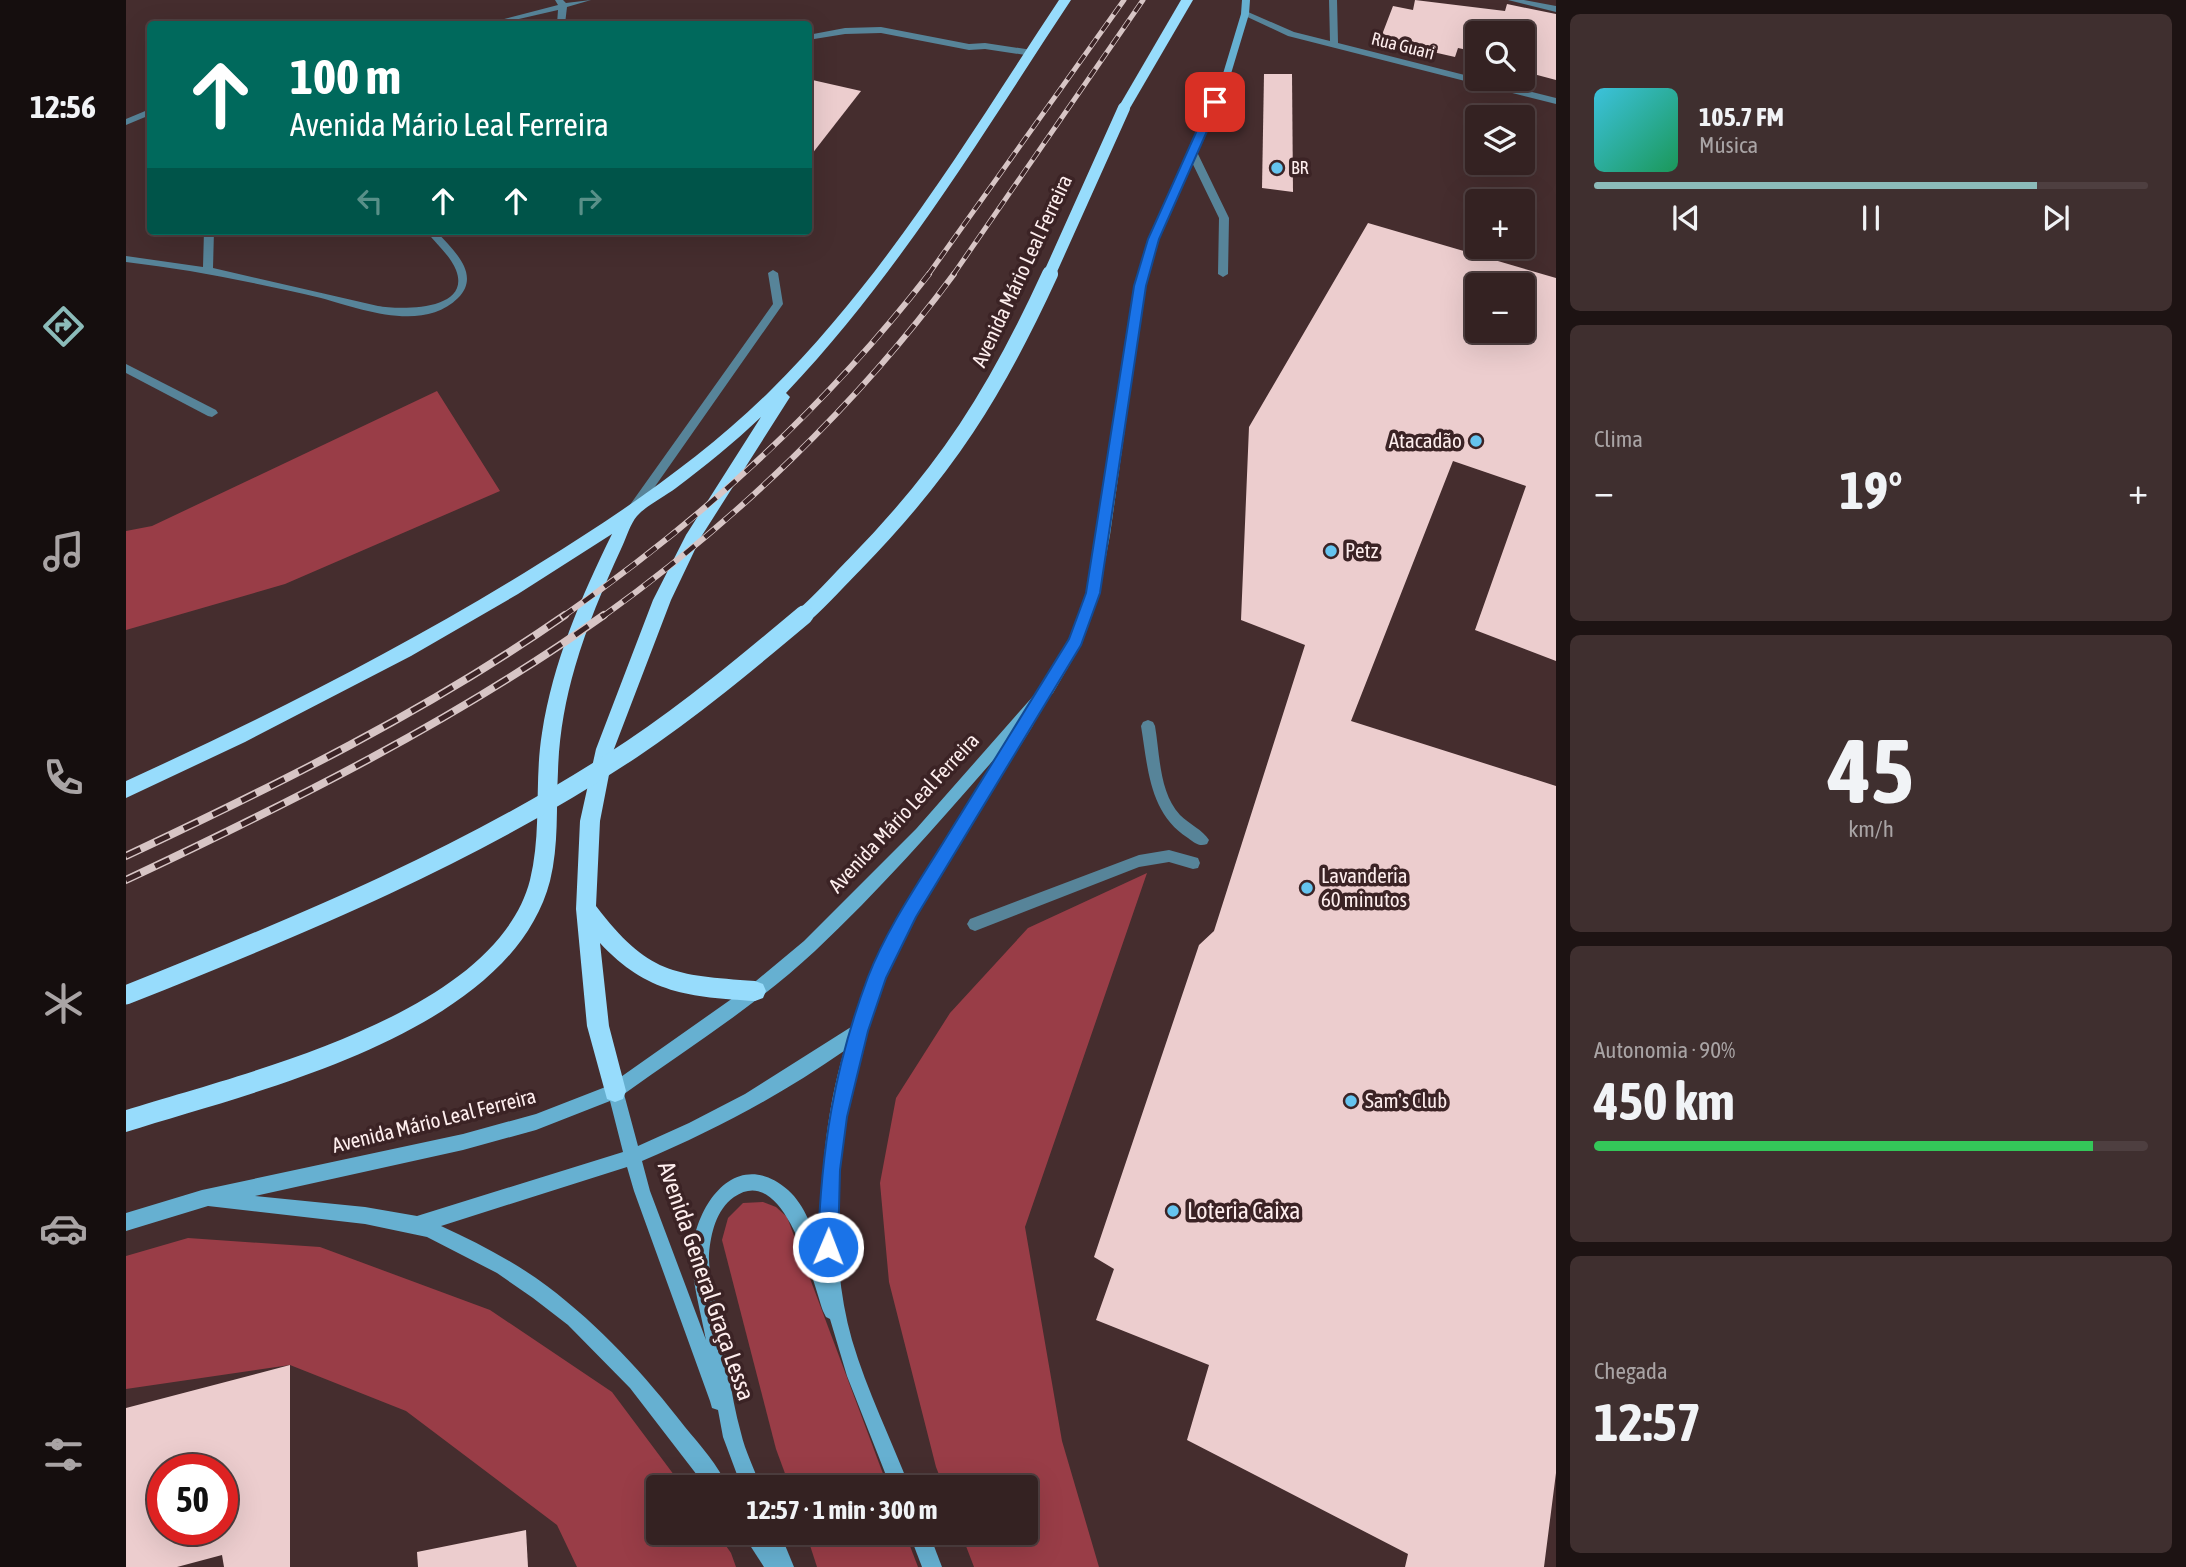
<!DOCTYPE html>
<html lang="pt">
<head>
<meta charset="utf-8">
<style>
  body { margin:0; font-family:"Asap Condensed",sans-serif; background:#3f2f2f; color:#f1f3f6; height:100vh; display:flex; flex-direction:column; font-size:26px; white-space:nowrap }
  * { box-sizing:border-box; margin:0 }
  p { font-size:23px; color:#a9a4a5 }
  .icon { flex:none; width:38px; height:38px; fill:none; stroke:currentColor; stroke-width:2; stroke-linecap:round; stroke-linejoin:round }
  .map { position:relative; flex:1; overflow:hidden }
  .panel { display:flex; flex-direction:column; gap:14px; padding:14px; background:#1d1313; width:630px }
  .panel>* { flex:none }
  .hud { position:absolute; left:21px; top:21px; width:665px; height:214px; border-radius:7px; box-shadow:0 7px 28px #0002,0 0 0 2px #4e3f40; background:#00695c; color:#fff; overflow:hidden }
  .controls { position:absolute; left:1339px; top:21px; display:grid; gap:14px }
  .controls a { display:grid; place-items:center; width:70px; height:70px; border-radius:7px; background:#342222; box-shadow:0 7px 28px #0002,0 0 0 2px #4e3f40; font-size:35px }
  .speed { position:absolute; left:21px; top:1454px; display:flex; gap:14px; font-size:35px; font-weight:700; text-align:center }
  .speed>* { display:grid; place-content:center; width:91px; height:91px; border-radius:50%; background:#342222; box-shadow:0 7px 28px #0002,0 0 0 2px #4e3f40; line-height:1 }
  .speed .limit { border:10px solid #d22; background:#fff; color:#111 }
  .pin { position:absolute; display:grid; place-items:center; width:60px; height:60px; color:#fff; margin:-30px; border-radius:14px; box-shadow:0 4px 10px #0006 }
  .me { position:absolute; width:77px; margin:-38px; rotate:1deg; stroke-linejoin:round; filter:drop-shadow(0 0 5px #0008) }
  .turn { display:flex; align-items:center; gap:24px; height:147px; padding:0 28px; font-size:32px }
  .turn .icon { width:91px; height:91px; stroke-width:2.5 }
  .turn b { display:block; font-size:49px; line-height:60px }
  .lanes { display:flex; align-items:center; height:66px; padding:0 28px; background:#0003; justify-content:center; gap:35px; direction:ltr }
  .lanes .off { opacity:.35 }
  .big { font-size:52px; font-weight:700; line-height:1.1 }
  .panel .card { flex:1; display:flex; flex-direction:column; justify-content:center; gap:10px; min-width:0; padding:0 24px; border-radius:10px; background:#3f2f2f }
  .panel .dial { align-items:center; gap:0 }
  .dial b { font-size:91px; line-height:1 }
  .song { display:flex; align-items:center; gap:21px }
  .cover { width:84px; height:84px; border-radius:10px; background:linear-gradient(135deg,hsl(190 70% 55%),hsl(150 70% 35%)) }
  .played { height:7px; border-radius:4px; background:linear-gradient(90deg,#8bbbb9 80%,#4e3f40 80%) }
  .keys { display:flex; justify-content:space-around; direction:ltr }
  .heat { display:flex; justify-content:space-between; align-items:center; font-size:38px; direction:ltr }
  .charge { height:10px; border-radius:5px; background:linear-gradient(90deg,#34c759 90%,#4e3f40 0) }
  .trip { position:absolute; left:520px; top:1475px; width:392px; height:70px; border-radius:7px; background:#342222; box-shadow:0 7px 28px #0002,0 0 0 2px #4e3f40; font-weight:700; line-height:70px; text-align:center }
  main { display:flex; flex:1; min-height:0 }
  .tabs { display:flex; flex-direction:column; width:126px; justify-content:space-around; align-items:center; background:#150e0e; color:#a9a4a5 }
  .tabs .icon { width:49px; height:49px }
  .tabs .current { color:#8bbbb9 }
  .tabs b { font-size:32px; color:#f1f3f6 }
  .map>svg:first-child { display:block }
</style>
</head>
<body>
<main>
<nav class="tabs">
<b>12:56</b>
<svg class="icon current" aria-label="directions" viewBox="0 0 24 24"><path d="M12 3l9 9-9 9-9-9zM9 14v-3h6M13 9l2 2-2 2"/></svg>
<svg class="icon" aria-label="music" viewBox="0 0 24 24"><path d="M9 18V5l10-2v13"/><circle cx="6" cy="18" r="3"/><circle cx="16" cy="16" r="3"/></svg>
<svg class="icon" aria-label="phone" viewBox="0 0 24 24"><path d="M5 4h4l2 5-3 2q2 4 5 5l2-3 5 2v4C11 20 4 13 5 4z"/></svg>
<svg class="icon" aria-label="climate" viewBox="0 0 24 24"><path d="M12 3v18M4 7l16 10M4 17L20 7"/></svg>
<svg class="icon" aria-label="car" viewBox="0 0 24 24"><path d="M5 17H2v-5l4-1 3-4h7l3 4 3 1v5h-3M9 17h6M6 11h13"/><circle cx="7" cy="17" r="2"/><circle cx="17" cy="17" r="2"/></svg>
<svg class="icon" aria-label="filters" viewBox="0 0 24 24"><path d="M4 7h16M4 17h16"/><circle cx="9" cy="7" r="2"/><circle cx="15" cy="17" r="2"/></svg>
</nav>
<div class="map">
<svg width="1430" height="1567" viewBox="0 0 1430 1567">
  <rect width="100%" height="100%" fill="#452d2e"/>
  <g fill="#993d47">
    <path d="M311,391L374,491L159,584L0,630V531L26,526Z"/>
    <path d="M1021,873L899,1227L936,1441L973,1567H848L835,1533H900V1488L818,1487L810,1467L763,1282L754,1183L770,1098L824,1013L902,928Z"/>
    <path d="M637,1202L650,1207L661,1217L762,1487H664L650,1449L596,1240L602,1218L617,1203Z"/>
    <path d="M62,1238L194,1247L364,1310L486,1392L557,1487L532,1488V1533H591L605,1553L610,1567H451L431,1525L280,1411L164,1365L0,1389V1256Z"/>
    <path d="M680,1533H779L792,1567H691Z"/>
  </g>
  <g fill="#eccdce" fill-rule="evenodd">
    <path d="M1289,0L1379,11L1381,4L1430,14V80L1396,71V33H1351V52L1332,48L1329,57L1254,40L1267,6L1287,10Z"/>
    <path d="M1138,74H1166L1167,192L1136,188Z"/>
    <path d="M682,79L735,91L682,159Z"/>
    <path d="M1242,223L1430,278V661L1349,630L1400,486L1327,461L1225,721L1430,786V1473L1418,1567H1279L1282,1554L1061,1440L1083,1365L970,1320L988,1269L968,1257L1073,945L1088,931L1179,645L1115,620L1123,427ZM1351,285H1396V331H1351Z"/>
    <path d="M164,1365V1567H98L96,1555L51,1567H0V1408ZM37,1470H96V1530H37Z"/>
    <path d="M400,1530L402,1567H292L291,1552Z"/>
  </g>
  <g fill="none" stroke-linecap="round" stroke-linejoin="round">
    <g fill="#578499" fill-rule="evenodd">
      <path d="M1066,149L1071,152L1103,218L1102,274L1097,277L1092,274L1093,218L1061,152Z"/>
      <path d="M647,270L652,273L657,304L509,515H501L499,512L501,509L647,304L642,273Z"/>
      <path d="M1022,720L1027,722L1029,726C1034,755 1033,792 1054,815C1063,824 1077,830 1083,840L1081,844C1073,847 1069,843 1062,838C1023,813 1022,768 1015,726L1017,722Z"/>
      <path d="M1043,850L1072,858L1074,863L1072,868L1067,869L1043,862L1013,867L849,931L844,929L841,924L844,919L1013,855Z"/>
    </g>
    <g fill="#578499" fill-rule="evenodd">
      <path d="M429,0H437L440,3L465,0L441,7L439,24H431L432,10L371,24H359L432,5Z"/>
      <path d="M1203,0H1211L1212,43L1430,98V104L1162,36L1115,14L1122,12L1168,32L1204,41Z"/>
      <path d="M1382,0H1398L1430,6V12Z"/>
      <path d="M755,27L843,44L859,43L906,50L910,53L906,56L859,49L843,50L755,33L719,34L682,40V35L719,28Z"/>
      <path d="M24,109V115L0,125V119Z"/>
      <path d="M78,231H88L87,268L252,306C274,310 346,311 330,270C324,255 310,244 300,231H310C326,249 356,274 332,298C297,333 235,309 195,298C172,292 149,288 127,283C85,274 43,267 0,262V256L77,267Z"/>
      <path d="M0,364L90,410L92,413L86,417L82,416L0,373Z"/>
    </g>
    <g fill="#66b0d1" fill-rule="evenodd">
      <path d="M1116,0H1124L1123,14L1104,77L1033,239L1019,286L984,535L973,593L955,645L927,693L904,719L908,723L906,727C855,809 796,889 759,978C732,1040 718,1109 713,1177C709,1232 711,1287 726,1340C741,1391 765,1439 784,1488H765L721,1376L704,1319L700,1317L697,1311C687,1283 659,1161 608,1197C590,1210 585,1233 583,1254C582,1272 589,1294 593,1312C600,1352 604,1393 615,1433C619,1451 629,1470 635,1488H616L597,1437L592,1410L586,1408L584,1401L508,1191L501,1167L315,1226C352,1243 389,1262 421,1286C474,1326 519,1375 559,1427C574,1445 593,1466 602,1488H581L504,1388L442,1325L407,1298L371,1273L301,1237L239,1224L82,1206L0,1231V1213L76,1190L337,1134L410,1114L482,1086L624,986L678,941L790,829L917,685L944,640L961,593L972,535L1009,286L1023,239L1096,77L1115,14ZM877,749L780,905L747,970L725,1027L619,1094L563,1123L512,1146L498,1094C562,1048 631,1005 689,951C756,888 817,818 877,749ZM718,1051C699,1115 694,1184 694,1251C687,1230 679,1205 662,1190C610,1145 568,1206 566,1256C565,1277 576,1318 580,1340L524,1191L516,1161C587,1131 655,1095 718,1051ZM484,1101L497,1152L291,1216L239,1207L129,1196L337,1150L410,1130Z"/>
      <path d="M616,1533H654L668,1567H638Z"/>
      <path d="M783,1533H803L816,1567H796Z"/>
    </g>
    <g fill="#97dcfc" fill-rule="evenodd">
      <path d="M933,0H945C855,136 773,274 660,393L664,397L575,537L545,600L488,749L474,821L470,906C522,974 547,975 629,981L637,984L640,991L637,998L629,1001C564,997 521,994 474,943L483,1026L500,1091L497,1099L489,1102L481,1099L461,1026L450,909L454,821L470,749L527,600L560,535L635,417C608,443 579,466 550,488C538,497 521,505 511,516C504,524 500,539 495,549C477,588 461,626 449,667C439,701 433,736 432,771C430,808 433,845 424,881C384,1034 132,1090 0,1132V1110C117,1073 369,1016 404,880C416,832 408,782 416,733C427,662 455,597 486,534L392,594L285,656L119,742L0,798V781C142,716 281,646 414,563C495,513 576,458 644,391C761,275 843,136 933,0Z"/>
      <path d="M1055,0H1067L1004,108L994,111L992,108Z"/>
    </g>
    <defs>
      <g id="rail-far2">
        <path d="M802,275L998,0"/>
        <path d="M827,275L1017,0"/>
      </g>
      <g id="rail-far1">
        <path d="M436,617C576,520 699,408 803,274"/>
        <path d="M476,617C609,522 731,405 828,274"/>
      </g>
      <g id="rail">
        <path d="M0,856C151,785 301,711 439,615"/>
        <path d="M0,880C166,802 328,721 478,615"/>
      </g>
    </defs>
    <use href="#rail-far2" stroke="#d7c5c5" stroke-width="5"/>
    <use href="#rail-far1" stroke="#d7c5c5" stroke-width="6"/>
    <use href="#rail" stroke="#d7c5c5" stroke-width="8"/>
    <use href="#rail-far2" stroke="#3b2325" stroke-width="3.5" stroke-dasharray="10" stroke-linecap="butt"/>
    <use href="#rail-far1" stroke="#3b2325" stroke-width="4.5" stroke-dasharray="13" stroke-linecap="butt"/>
    <use href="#rail" stroke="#3b2325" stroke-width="5" stroke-dasharray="16" stroke-linecap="butt"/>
    <path stroke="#97dcfc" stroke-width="12" d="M923,275L998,108"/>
    <path stroke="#97dcfc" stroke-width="16" d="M676,617C695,601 711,582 729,564C820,471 870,392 924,274"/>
    <path stroke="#97dcfc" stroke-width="19" d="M0,995C174,926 350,853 506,749C567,708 622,662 678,615"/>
  </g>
  <path fill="#1a73e8" stroke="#114b97" stroke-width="2" d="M1085,99L1094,102L1033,239L1020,286L974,593L955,645L790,917L760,978L742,1031L721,1117L714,1170L712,1247L709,1254L702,1257L695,1254L692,1247C695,1151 708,1067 742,977C761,928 793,882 820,838C861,772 902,705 943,639L960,593L1008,286L1022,239Z"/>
  <g fill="#65c4ef" stroke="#3b2325" stroke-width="2.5">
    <circle cx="1151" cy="168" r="7"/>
    <circle cx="1350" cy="441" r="7"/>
    <circle cx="1205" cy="551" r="7"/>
    <circle cx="1181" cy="888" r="7"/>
    <circle cx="1225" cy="1101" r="7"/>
    <circle cx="1047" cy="1211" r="7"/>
  </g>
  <g text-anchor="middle" stroke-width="7" stroke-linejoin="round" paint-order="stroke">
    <g font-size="18" fill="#feeeee" stroke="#3b2325">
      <text transform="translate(1277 46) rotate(14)" y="6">Rua Guari</text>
    </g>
    <g font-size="18" fill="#feeeee" stroke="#3b2325" text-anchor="start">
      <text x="1165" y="174">BR</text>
    </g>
    <g font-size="21" fill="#feeeee" stroke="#3b2325">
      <text transform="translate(896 271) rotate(-65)" y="7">Avenida Mário Leal Ferreira</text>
      <text transform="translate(778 813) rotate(-47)" y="7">Avenida Mário Leal Ferreira</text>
      <text transform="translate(308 1121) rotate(-14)" y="7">Avenida Mário Leal Ferreira</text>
    </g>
    <g font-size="21" fill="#feeeee" stroke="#3b2325" text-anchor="start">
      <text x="1336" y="448" text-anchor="end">Atacadão</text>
      <text x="1219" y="558">Petz</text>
      <text x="1195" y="883">Lavanderia<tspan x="1195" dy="24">60 minutos</tspan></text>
      <text x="1239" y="1108">Sam's Club</text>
    </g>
    <g font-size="24" fill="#feeeee" stroke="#3b2325" text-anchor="start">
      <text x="1061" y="1219">Loteria Caixa</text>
    </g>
    <g font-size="24" fill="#feeeee" stroke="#3b2325">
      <text transform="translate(580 1281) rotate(71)" y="8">Avenida General Graça Lessa</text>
    </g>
  </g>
</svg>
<div class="controls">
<a><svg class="icon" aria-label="search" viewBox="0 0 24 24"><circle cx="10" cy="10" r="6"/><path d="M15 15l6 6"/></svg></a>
<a><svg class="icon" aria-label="layers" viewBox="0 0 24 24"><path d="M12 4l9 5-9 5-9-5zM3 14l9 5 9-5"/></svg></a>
<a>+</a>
<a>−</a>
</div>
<div class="speed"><div class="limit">50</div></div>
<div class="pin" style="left:1089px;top:102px;background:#d93025"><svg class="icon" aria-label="arrive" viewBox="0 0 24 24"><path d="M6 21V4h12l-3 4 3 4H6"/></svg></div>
<svg class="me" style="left:702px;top:1247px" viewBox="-20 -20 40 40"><circle r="17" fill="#1a73e8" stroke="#fff" stroke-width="3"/><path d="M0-11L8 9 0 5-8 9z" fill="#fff"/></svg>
<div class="trip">12:57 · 1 min · 300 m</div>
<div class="hud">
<div class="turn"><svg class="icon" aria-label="ahead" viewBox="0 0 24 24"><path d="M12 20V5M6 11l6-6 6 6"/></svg><div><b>100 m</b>Avenida Mário Leal Ferreira</div></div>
<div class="lanes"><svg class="icon off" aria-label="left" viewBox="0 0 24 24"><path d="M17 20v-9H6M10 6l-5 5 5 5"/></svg><svg class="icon" aria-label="ahead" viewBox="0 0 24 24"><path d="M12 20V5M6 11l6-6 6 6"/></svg><svg class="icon" aria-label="ahead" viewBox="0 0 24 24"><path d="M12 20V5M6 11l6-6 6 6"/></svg><svg class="icon off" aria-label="right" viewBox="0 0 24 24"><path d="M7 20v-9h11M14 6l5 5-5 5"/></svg></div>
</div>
</div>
<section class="panel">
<div class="card">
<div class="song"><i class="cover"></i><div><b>105.7 FM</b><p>Música</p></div></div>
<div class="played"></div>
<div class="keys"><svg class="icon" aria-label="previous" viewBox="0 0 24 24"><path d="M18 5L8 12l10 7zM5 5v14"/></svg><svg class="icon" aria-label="pause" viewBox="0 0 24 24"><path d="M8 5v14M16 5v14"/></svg><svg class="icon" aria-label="next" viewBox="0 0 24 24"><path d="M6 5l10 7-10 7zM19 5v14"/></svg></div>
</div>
<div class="card"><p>Clima</p>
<div class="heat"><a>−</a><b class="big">19°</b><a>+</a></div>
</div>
<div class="card dial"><b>45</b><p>km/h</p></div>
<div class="card"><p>Autonomia · 90%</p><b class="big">450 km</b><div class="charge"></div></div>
<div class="card"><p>Chegada</p><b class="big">12:57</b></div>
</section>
</main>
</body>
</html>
